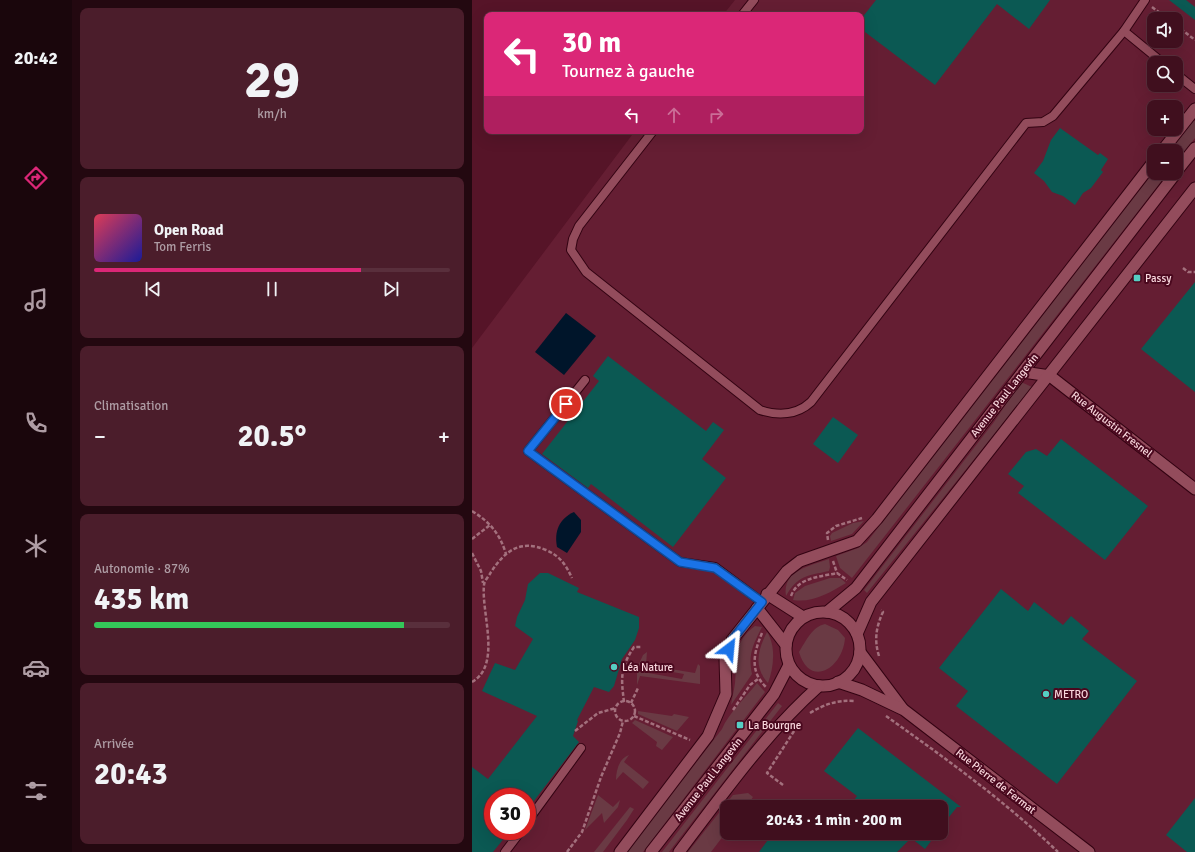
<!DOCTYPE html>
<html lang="fr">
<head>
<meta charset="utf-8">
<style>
  body { margin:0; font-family:Signika,sans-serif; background:#4b1d2b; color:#f1f3f6; height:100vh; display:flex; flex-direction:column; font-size:15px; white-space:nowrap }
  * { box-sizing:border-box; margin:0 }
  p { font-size:13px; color:#ae9ca4 }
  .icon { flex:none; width:22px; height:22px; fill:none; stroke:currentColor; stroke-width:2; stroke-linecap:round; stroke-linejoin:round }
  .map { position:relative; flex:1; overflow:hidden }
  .drawer { display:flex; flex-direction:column; gap:8px; padding:8px; background:#230810; width:400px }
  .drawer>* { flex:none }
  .top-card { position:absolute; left:12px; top:12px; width:380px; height:122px; border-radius:8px; box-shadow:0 4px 16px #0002,0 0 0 1px #592f3c; background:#db2777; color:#fff; overflow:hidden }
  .tools { position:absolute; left:675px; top:12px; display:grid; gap:8px }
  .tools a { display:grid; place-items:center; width:36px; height:36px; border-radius:8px; background:#400f1e; box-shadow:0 4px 16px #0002,0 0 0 1px #592f3c; font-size:20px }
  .speed { position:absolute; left:12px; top:788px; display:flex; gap:8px; font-size:20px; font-weight:700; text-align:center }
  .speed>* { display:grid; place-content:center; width:52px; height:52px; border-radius:50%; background:#400f1e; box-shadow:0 4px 16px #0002,0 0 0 1px #592f3c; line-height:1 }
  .speed .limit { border:6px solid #d22; background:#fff; color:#111 }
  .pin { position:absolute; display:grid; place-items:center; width:34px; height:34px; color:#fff; margin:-17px; border:2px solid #fff; border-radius:50%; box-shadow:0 1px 4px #0007 }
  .me { position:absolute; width:44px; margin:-22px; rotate:29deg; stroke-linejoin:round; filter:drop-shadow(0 0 3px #0008) }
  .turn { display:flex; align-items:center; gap:14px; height:84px; padding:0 12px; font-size:18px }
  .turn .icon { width:52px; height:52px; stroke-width:2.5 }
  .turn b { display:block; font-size:28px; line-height:34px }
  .lanes { display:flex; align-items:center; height:38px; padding:0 12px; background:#0003; justify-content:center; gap:20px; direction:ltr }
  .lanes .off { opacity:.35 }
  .big { font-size:30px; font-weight:700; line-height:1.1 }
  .drawer .tile { flex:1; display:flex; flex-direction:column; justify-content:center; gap:6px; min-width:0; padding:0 14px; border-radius:8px; background:#4b1d2b }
  .drawer .dial { align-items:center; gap:0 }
  .dial b { font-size:52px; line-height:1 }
  .song { display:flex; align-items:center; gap:12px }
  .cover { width:48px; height:48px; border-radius:6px; background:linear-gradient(135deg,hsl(350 70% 55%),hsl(240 70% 35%)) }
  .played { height:4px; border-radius:2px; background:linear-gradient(90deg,#db2777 75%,#592f3c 75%) }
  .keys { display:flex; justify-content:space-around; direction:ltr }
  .heat { display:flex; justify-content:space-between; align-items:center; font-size:22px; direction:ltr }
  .charge { height:6px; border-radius:3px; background:linear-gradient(90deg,#34c759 87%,#592f3c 0) }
  .trip { position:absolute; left:248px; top:800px; width:228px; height:40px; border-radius:8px; background:#400f1e; box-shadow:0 4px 16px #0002,0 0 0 1px #592f3c; font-weight:700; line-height:40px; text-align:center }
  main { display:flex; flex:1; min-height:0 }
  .dock { display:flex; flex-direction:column; width:72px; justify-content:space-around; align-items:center; background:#1a060c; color:#ae9ca4 }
  .dock .icon { width:28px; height:28px }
  .dock .selected { color:#db2777 }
  .dock b { font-size:18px; color:#f1f3f6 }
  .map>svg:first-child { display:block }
</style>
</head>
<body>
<main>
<nav class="dock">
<b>20:42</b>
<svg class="icon selected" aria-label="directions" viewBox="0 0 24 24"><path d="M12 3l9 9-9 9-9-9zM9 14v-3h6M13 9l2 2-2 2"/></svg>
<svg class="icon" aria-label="music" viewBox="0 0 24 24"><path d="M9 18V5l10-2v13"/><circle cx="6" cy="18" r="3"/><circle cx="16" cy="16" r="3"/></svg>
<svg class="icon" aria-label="phone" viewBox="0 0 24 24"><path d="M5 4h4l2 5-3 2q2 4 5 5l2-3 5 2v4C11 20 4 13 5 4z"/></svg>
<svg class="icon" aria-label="climate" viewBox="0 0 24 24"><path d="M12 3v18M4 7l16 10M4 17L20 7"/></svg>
<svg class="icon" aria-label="car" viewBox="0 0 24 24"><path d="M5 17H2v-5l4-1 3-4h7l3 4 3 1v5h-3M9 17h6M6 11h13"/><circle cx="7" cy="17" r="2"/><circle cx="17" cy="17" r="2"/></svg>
<svg class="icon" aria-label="filters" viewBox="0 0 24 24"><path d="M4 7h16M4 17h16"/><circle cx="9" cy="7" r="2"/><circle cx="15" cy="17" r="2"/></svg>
</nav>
<section class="drawer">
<div class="tile dial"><b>29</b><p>km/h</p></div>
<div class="tile">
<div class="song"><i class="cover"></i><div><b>Open Road</b><p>Tom Ferris</p></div></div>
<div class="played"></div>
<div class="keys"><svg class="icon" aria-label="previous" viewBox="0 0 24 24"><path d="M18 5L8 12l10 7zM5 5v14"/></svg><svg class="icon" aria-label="pause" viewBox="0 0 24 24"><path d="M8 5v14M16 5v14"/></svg><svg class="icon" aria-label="next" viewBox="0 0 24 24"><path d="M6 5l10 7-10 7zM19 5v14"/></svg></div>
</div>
<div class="tile"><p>Climatisation</p>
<div class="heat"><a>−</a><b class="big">20.5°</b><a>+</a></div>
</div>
<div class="tile"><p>Autonomie · 87%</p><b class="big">435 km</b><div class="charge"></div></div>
<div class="tile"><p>Arrivée</p><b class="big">20:43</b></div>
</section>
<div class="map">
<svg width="723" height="852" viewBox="0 0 723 852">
  <rect width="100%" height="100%" fill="#561428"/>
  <path fill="#651e33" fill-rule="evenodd" d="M263,0H723V852H0V348L163,131H389V15H251ZM682,19H704V41H682ZM682,63H704V85H682ZM682,107H704V129H682ZM682,151H704V173H682ZM21,797H55V831H21ZM255,807H469V833H255Z"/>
  <g fill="#6a3a44">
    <path d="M721,121H723V138L704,162V151H697Z"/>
    <path d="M682,171V173H696L380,578L368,568L364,556L386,548L395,542Z"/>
    <path d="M549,382L560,387L395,593L392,590L522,422Z"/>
    <path d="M392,521L380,534L359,541L358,536L360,533L381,523Z"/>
    <path d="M357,559L358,567L357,571C335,576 326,575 314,596C310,570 338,566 357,559Z"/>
    <path d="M358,578H368L374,583C357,593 341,603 321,600L323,593L333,586Z"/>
    <path d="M353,624L366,630L373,638C371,668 338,689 327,652C334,641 340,627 353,624Z"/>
    <path d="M283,626L290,627C281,645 276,654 280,674L259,705C260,698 262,691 263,683C265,659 261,642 283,626Z"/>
    <path d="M295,632C304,646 302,667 296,683C281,666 286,650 295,632Z"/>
    <path d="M175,652L174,665L223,673L226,664L228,666V684L168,676L165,685V671L210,679L212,674L166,666L171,655Z"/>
    <path d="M285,683L293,692L171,852H155L250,729C256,714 274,697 285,683Z"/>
    <path d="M306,703L310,706L197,852H190Z"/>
    <path d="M166,711L200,716L202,714L217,717L205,731L166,714Z"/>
    <path d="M163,720L201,737L190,750L184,746L185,742L160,723Z"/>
    <path d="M157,755L152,762L177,782L171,789L151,772L144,780C144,771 147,758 157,755Z"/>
    <path d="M276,793L281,797L274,807H255V831L239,852H216L261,795Z"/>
    <path d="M126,795L141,807L148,800L146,807L132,823L130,813L113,830Z"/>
    <path d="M158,807L162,809L155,820L131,852H122Z"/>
  </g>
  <g fill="#00152a">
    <path d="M94,313L124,336L92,375L63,352Z"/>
    <path d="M102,512L109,520V532L95,553L85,547C82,531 87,519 102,512Z"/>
  </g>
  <g fill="#0b5953">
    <path d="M404,0H578L557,29L525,4L463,85L389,29V19Z"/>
    <path d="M697,0H714L723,7V20Z"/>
    <path d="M588,128L626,155L628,153L636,159L629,170L631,172L619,188L611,193L603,205L591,196L580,192L572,181L562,173L571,161L579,140Z"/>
    <path d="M723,282V392L669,349Z"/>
    <path d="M136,356L234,431L241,422L252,430L230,459L254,478L201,547L119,484L116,488L70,454L127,381L121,376Z"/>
    <path d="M361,417L386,435L366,463L341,444Z"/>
    <path d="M589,439L676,506L633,560L546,493L552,486L536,474L554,452L564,449L575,456Z"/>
    <path d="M68,573H76L107,588L105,592L167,617V628L163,640L150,659L142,686L137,692L122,687L105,720L106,721L101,736L107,742L55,810V797H21V831H38L21,852H0V767L16,779L65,716L10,691L23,663L43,670L61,639L43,626L45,617L53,600L56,584Z"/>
    <path d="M529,589L556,611L562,602L591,625L599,616L617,631L610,639L665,681L585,784L484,706L496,691L467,668Z"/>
    <path d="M386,728L489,807H485L469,827V807H377L385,796L352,771Z"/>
    <path d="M723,798V852H715L694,835Z"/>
    <path d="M301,833H465L453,849L439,838L425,852H287Z"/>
  </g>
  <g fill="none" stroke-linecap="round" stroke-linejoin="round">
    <defs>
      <g id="service">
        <path d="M270,15L282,0"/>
        <path d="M652,31L691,63"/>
        <path d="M704,74L723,89"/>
        <path d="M181,131L107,226L101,239L99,250L114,272L288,410C306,416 325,415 339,402L554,123L571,122L581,116L652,31L673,0"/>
        <path d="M113,380L56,451L208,562L243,567L290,602"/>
        <path d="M55,822L109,748"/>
        <path d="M33,852L49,831"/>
      </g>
      <g id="minor">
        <path d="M690,151L723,109"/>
        <path d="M551,372L578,376L723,489"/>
        <path d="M295,594L331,617"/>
        <path d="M285,608L314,645"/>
        <path d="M388,652L430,708"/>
        <path d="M366,682L390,690L432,710L617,852"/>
        <path d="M148,852L236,736L254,694L253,658L260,640L315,571L328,561L385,541L405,519L682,161"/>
      </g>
      <g id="secondary">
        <path d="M704,172L723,148"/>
        <path d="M355,612L384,588L704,173"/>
        <circle cx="351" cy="649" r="37"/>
        <path d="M385,634L399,602L723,188"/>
        <path d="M179,852L302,694L317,665"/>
        <path d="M207,852C251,794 293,734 347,686"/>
      </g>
    </defs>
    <use href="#service" stroke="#330312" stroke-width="10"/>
    <use href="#minor" stroke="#330312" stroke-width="13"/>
    <use href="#secondary" stroke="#330312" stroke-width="13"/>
    <g stroke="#a3707d" stroke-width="2.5" stroke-dasharray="4 2" stroke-linecap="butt">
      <path d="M680,7L696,19"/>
      <path d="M704,25L723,40"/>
      <path d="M711,268L716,272H723"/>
      <path d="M0,511C18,522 28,534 34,554"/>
      <path d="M0,539L18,525"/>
      <path d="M356,540L355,533L364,526L390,518"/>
      <path d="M0,553L9,571L11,583"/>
      <path d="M361,561L365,573"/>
      <path d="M319,596C326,577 348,577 365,573L375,580"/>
      <path d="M290,633C282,652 277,671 294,687"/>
      <path d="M407,656C402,640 404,627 411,612L409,610"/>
      <path d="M0,682C30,665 9,613 12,585C12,581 17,576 19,572C33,551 48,539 74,550C88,556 94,565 100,578"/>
      <circle cx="153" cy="711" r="10"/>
      <path d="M152,702C149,678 148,668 162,647H170"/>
      <path d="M159,703L166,688"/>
      <path d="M261,710L278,685L286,679"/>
      <path d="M338,713C353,704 365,700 382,701"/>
      <path d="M162,716L218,740"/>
      <path d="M414,716C473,758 533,801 586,852"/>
      <path d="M103,731L126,713L144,708"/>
      <path d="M311,785L295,773L324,728"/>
      <path d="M95,852L110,832L129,777L148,733L151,721"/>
    </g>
    <use href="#service" stroke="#934c5c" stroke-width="8"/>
    <use href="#minor" stroke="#934c5c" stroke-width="11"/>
    <use href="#secondary" stroke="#934c5c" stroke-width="11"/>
  </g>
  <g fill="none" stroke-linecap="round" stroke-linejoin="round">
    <defs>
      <path id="route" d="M94,404L56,451L208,562L243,568L290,602L260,640L257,649"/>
    </defs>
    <use href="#route" stroke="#114b97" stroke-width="10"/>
    <use href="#route" stroke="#1a73e8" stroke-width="7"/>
  </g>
  <g fill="#56cec3" stroke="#4a081e" stroke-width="1.5">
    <rect x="661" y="274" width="8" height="8" rx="2"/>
    <circle cx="142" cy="667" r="4"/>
    <circle cx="574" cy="694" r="4"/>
    <rect x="264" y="721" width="8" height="8" rx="2"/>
  </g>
  <g text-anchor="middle" stroke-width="4" stroke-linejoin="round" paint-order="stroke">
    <g font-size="11" fill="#f9d7dd" stroke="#4a081e" text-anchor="start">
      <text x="673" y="282">Passy</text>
      <text x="150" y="671">Léa Nature</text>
      <text x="582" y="698">METRO</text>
      <text x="276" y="729">La Bourgne</text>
    </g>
    <g font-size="11" fill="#f9d7dd" stroke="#4a081e">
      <text transform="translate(532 395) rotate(-52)" y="4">Avenue Paul Langevin</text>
      <text transform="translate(640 424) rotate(38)" y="4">Rue Augustin Fresnel</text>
      <text transform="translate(236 779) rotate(-52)" y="4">Avenue Paul Langevin</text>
      <text transform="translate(524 781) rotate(38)" y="4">Rue Pierre de Fermat</text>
    </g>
  </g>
</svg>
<div class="tools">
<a><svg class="icon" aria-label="sound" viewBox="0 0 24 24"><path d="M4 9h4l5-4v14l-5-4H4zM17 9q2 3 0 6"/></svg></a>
<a><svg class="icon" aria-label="search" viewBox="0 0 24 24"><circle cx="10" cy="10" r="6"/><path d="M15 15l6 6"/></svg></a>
<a>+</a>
<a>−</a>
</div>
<div class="speed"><div class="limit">30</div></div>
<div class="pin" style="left:94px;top:404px;background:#d93025"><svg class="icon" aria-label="arrive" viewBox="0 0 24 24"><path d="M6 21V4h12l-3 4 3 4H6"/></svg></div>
<svg class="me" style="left:257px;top:649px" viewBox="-20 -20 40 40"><path d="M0-17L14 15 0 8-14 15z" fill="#1a73e8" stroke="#fff" stroke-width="4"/></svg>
<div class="trip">20:43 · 1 min · 200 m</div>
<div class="top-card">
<div class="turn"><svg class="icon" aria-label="left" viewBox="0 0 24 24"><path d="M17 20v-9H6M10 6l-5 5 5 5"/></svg><div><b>30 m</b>Tournez à gauche</div></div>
<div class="lanes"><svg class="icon" aria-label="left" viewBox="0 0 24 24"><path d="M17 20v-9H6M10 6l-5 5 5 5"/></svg><svg class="icon off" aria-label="ahead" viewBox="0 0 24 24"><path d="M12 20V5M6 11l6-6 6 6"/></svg><svg class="icon off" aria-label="right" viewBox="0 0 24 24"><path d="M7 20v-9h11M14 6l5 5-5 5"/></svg></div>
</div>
</div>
</main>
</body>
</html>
